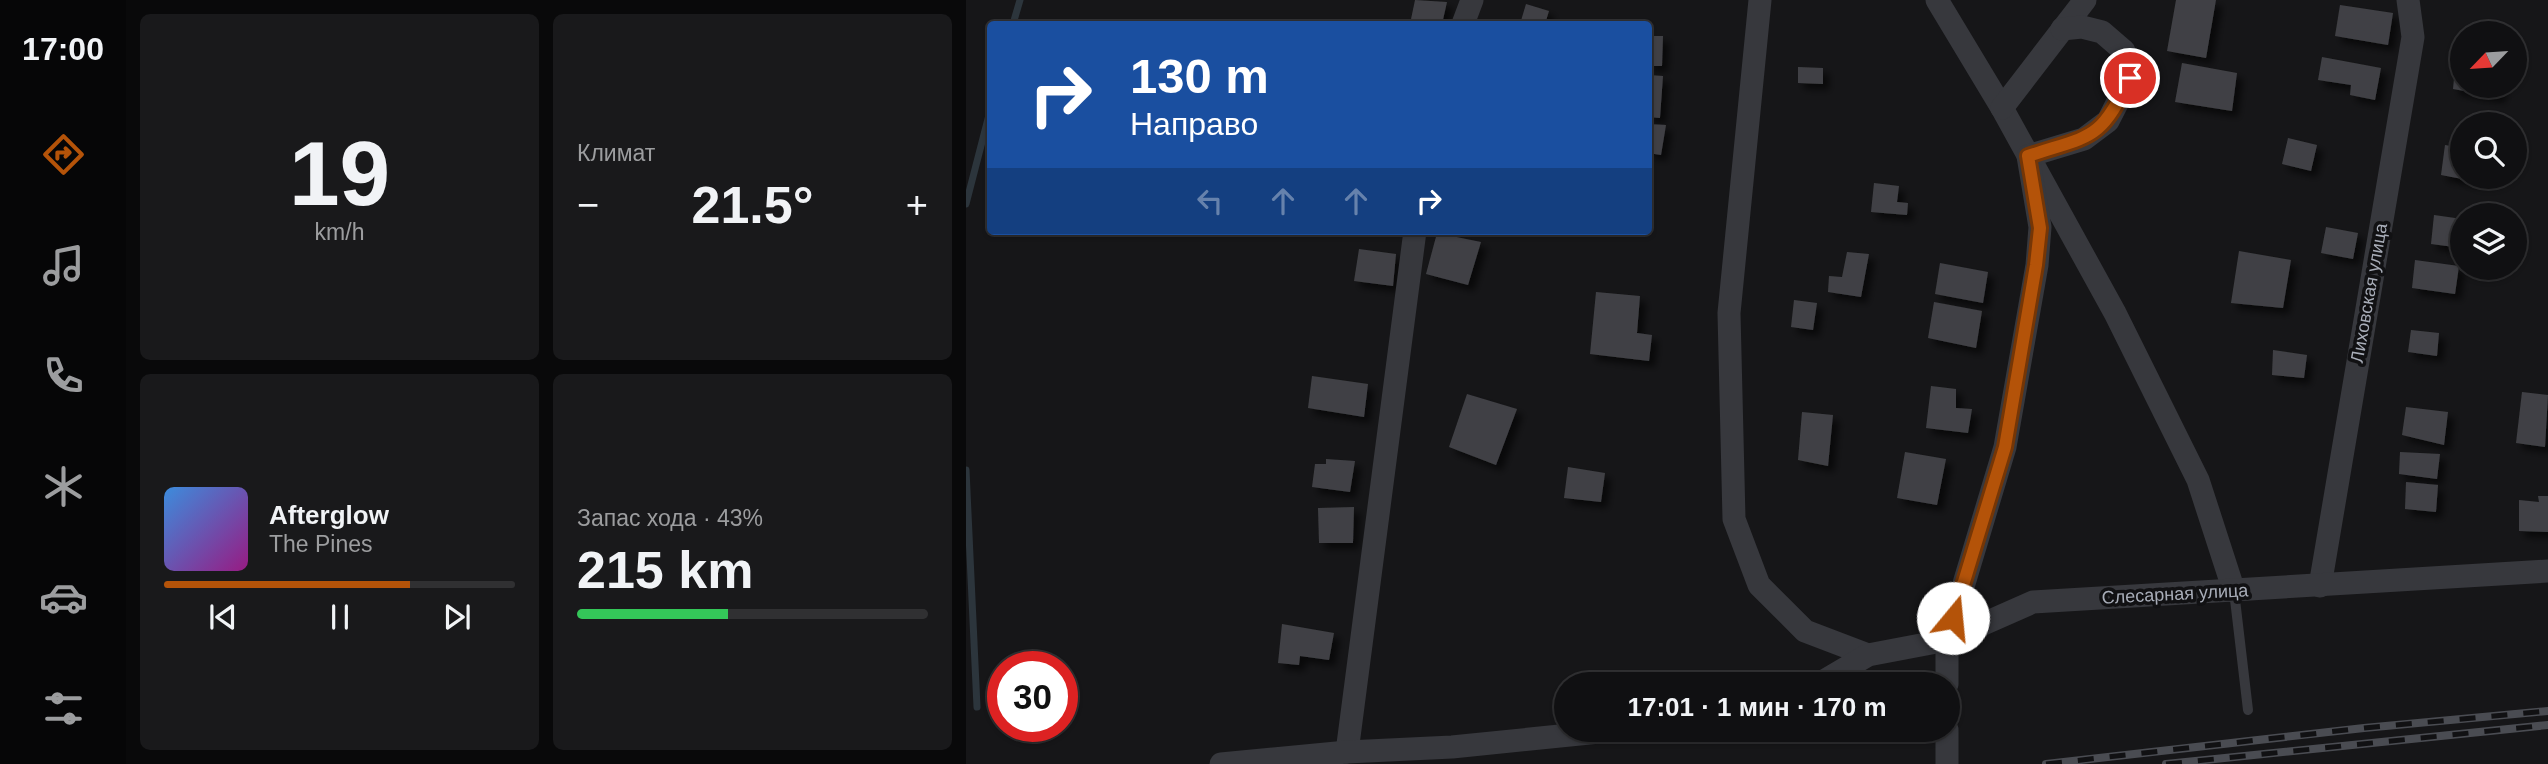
<!DOCTYPE html>
<html lang="ru">
<head>
<meta charset="utf-8">
<style>
  body { margin:0; font-family:Helvetica,sans-serif; background:#19191b; color:#f1f3f6; height:100vh; display:flex; flex-direction:column; font-size:26px; white-space:nowrap }
  * { box-sizing:border-box; margin:0 }
  p { font-size:23px; color:#9c9d9f }
  .icon { flex:none; width:38px; height:38px; fill:none; stroke:currentColor; stroke-width:2; stroke-linecap:round; stroke-linejoin:round }
  .map { position:relative; flex:1; overflow:hidden }
  .side { display:flex; flex-direction:column; gap:14px; padding:14px; background:#09090a; width:840px }
  .side>* { flex:none }
  .top-card { position:absolute; left:21px; top:21px; width:665px; height:214px; border-radius:7px; box-shadow:0 2px 5px #0004,0 0 0 2px #303032; background:#1a4fa0; color:#fff; overflow:hidden }
  .needle { width:46px; rotate:245deg }
  .fabs { position:absolute; left:1484px; top:21px; display:grid; gap:14px }
  .fabs a { display:grid; place-items:center; width:77px; height:77px; border-radius:50%; background:#101012; box-shadow:0 2px 5px #0004,0 0 0 2px #303032; font-size:35px }
  .speed { position:absolute; left:21px; top:651px; display:flex; gap:14px; font-size:35px; font-weight:700; text-align:center }
  .speed>* { display:grid; place-content:center; width:91px; height:91px; border-radius:50%; background:#101012; box-shadow:0 2px 5px #0004,0 0 0 2px #303032; line-height:1 }
  .speed .limit { border:10px solid #d22; background:#fff; color:#111 }
  .pin { position:absolute; display:grid; place-items:center; width:60px; height:60px; color:#fff; margin:-30px; border:4px solid #fff; border-radius:50%; box-shadow:0 2px 7px #0007 }
  .me { position:absolute; width:77px; margin:-38px; rotate:17deg; stroke-linejoin:round; filter:drop-shadow(0 0 5px #0008) }
  .turn { display:flex; align-items:center; gap:24px; height:147px; padding:0 28px; font-size:32px }
  .turn .icon { width:91px; height:91px; stroke-width:2.5 }
  .turn b { display:block; font-size:49px; line-height:60px }
  .lanes { display:flex; align-items:center; height:66px; padding:0 28px; background:#0003; justify-content:center; gap:35px; direction:ltr }
  .lanes .off { opacity:.35 }
  .big { font-size:52px; font-weight:600; line-height:1.1 }
  .side .widget { flex:1; display:flex; flex-direction:column; justify-content:center; gap:10px; min-width:0; padding:0 24px; border-radius:10px; background:#19191b }
  .side .dial { align-items:center; gap:0 }
  .dial b { font-size:91px; line-height:1 }
  .song { display:flex; align-items:center; gap:21px }
  .cover { width:84px; height:84px; border-radius:10px; background:linear-gradient(135deg,hsl(210 70% 55%),hsl(310 70% 35%)) }
  .played { height:7px; border-radius:4px; background:linear-gradient(90deg,#b45309 70%,#303032 70%) }
  .keys { display:flex; justify-content:space-around; direction:ltr }
  .heat { display:flex; justify-content:space-between; align-items:center; font-size:38px; direction:ltr }
  .charge { height:10px; border-radius:5px; background:linear-gradient(90deg,#34c759 43%,#303032 0) }
  .side .tiles { flex:1; display:grid; gap:14px; grid-template-columns:repeat(2,1fr) }
  .trip { position:absolute; left:588px; top:672px; width:406px; height:70px; border-radius:35px; background:#101012; box-shadow:0 2px 5px #0004,0 0 0 2px #303032; font-weight:600; line-height:70px; text-align:center }
  main { display:flex; flex:1; min-height:0 }
  .tabs { display:flex; flex-direction:column; width:126px; justify-content:space-around; align-items:center; background:#060607; color:#9c9d9f }
  .tabs .icon { width:49px; height:49px }
  .tabs .selected { color:#b45309 }
  .tabs b { font-size:32px; color:#f1f3f6 }
  .map>svg:first-child { display:block }
</style>
</head>
<body>
<main>
<nav class="tabs">
<b>17:00</b>
<svg class="icon selected" aria-label="directions" viewBox="0 0 24 24"><path d="M12 3l9 9-9 9-9-9zM9 14v-3h6M13 9l2 2-2 2"/></svg>
<svg class="icon" aria-label="music" viewBox="0 0 24 24"><path d="M9 18V5l10-2v13"/><circle cx="6" cy="18" r="3"/><circle cx="16" cy="16" r="3"/></svg>
<svg class="icon" aria-label="phone" viewBox="0 0 24 24"><path d="M5 4h4l2 5-3 2q2 4 5 5l2-3 5 2v4C11 20 4 13 5 4z"/></svg>
<svg class="icon" aria-label="climate" viewBox="0 0 24 24"><path d="M12 3v18M4 7l16 10M4 17L20 7"/></svg>
<svg class="icon" aria-label="car" viewBox="0 0 24 24"><path d="M5 17H2v-5l4-1 3-4h7l3 4 3 1v5h-3M9 17h6M6 11h13"/><circle cx="7" cy="17" r="2"/><circle cx="17" cy="17" r="2"/></svg>
<svg class="icon" aria-label="filters" viewBox="0 0 24 24"><path d="M4 7h16M4 17h16"/><circle cx="9" cy="7" r="2"/><circle cx="15" cy="17" r="2"/></svg>
</nav>
<section class="side">
<div class="tiles">
<div class="widget dial"><b>19</b><p>km/h</p></div>
<div class="widget"><p>Климат</p>
<div class="heat"><a>−</a><b class="big">21.5°</b><a>+</a></div>
</div>
<div class="widget">
<div class="song"><i class="cover"></i><div><b>Afterglow</b><p>The Pines</p></div></div>
<div class="played"></div>
<div class="keys"><svg class="icon" aria-label="previous" viewBox="0 0 24 24"><path d="M18 5L8 12l10 7zM5 5v14"/></svg><svg class="icon" aria-label="pause" viewBox="0 0 24 24"><path d="M8 5v14M16 5v14"/></svg><svg class="icon" aria-label="next" viewBox="0 0 24 24"><path d="M6 5l10 7-10 7zM19 5v14"/></svg></div>
</div>
<div class="widget"><p>Запас хода · 43%</p><b class="big">215 km</b><div class="charge"></div></div>
</div>
</section>
<div class="map">
<svg width="1582" height="764" viewBox="0 0 1582 764">
  <defs>
    <filter id="shadow"><feDropShadow dx="6" dy="6" stdDeviation="3.5" flood-color="#0009"/></filter>
  </defs>
  <rect width="100%" height="100%" fill="#161618"/>
  <g fill="none" stroke-linecap="round" stroke-linejoin="round">
    <g stroke="#2c353c" stroke-width="7">
      <path d="M47,24L54,0"/>
      <path d="M0,204L24,111"/>
      <path d="M0,470L11,707"/>
    </g>
  </g>
  <g fill="#404145" filter="url(#shadow)">
    <path d="M449,0L481,2L476,24H444Z"/>
    <path d="M1210,0H1250L1240,58L1201,51Z"/>
    <path d="M560,4L583,11L579,24H554Z"/>
    <path d="M1374,5L1427,13L1422,45L1369,36Z"/>
    <path d="M682,36H697L696,66H682Z"/>
    <path d="M1356,57L1415,68L1409,100L1384,95L1385,85L1352,80Z"/>
    <path d="M1490,58L1496,59V86H1535L1533,97L1487,89Z"/>
    <path d="M1216,63L1271,73L1266,111L1209,102Z"/>
    <path d="M832,67L857,68V84L832,83Z"/>
    <path d="M682,75L697,76L694,118L682,117Z"/>
    <path d="M682,124L700,125L695,155L682,153Z"/>
    <path d="M1322,138L1351,145L1345,171L1316,164Z"/>
    <path d="M1479,145L1496,148V177H1508L1507,181L1475,175Z"/>
    <path d="M908,183L933,186L931,202L942,203L941,215L905,212Z"/>
    <path d="M1468,215L1496,219V248L1465,244Z"/>
    <path d="M1360,227L1392,233L1387,259L1355,253Z"/>
    <path d="M471,233L515,242L502,285L460,274Z"/>
    <path d="M393,249L430,254L427,286L388,281Z"/>
    <path d="M1273,251L1325,260L1317,308L1265,303Z"/>
    <path d="M881,252L903,254L895,297L862,292L863,276L876,277Z"/>
    <path d="M1449,260L1493,266L1489,294L1446,288Z"/>
    <path d="M974,263L1022,272L1017,303L969,294Z"/>
    <path d="M630,292L674,296L671,333L686,335L683,361L624,354Z"/>
    <path d="M828,300L851,303L847,330L825,327Z"/>
    <path d="M968,302L1016,311L1010,348L962,338Z"/>
    <path d="M1445,330L1473,333L1471,356L1442,352Z"/>
    <path d="M1307,350L1341,355L1338,378L1306,375Z"/>
    <path d="M346,376L402,384L398,417L342,408Z"/>
    <path d="M965,386L990,389V408L1006,409L1002,433L960,428Z"/>
    <path d="M1556,392L1582,395L1579,447L1550,443Z"/>
    <path d="M501,394L551,409L530,465L483,447Z"/>
    <path d="M1440,407L1482,412L1478,445L1436,435Z"/>
    <path d="M836,412L867,415L862,466L832,460Z"/>
    <path d="M939,452L980,459L971,505L931,498Z"/>
    <path d="M1434,452L1474,454L1471,479L1433,474Z"/>
    <path d="M360,459L389,461L384,492L346,487L349,464H360Z"/>
    <path d="M602,467L639,473L635,502L598,498Z"/>
    <path d="M1440,482L1472,485L1470,512L1439,509Z"/>
    <path d="M1572,496H1582V532L1553,531V500L1573,502Z"/>
    <path d="M388,507L387,543H353L352,508Z"/>
    <path d="M316,624L368,633L363,660L334,656L333,665L312,663Z"/>
  </g>
  <g fill="none" stroke-linecap="round" stroke-linejoin="round">
    <path stroke="#37383d" stroke-width="10" d="M1268,591L1282,710"/>
    <g stroke="#37383d" stroke-width="23">
      <path d="M794,0L763,313L768,519L793,585L839,631L902,655"/>
      <path d="M971,0L1036,108L1149,313L1232,480L1268,591"/>
      <path d="M497,24L506,0"/>
      <path d="M1036,108L1119,0"/>
      <path d="M1354,586L1447,37L1442,0"/>
      <path d="M853,684L902,655L981,640L1067,602L1582,571"/>
      <path d="M981,684V640L1039,447L1071,265L1074,227L1062,156L1118,139L1142,121L1164,78L1158,51L1136,32L1116,27L1096,29"/>
      <path d="M981,730V764"/>
      <path d="M381,752L449,231"/>
      <path d="M255,764L381,752L486,747L653,730"/>
    </g>
    <defs>
      <g id="rail">
        <path d="M1080,764L1398,728L1582,711"/>
        <path d="M1200,764L1582,725"/>
      </g>
    </defs>
    <use href="#rail" stroke="#4a4c52" stroke-width="8"/>
    <use href="#rail" stroke="#111113" stroke-width="5" stroke-dasharray="16" stroke-linecap="butt"/>
  </g>
  <g fill="none" stroke-linecap="round" stroke-linejoin="round">
    <defs>
      <path id="route" d="M987,618L1039,447L1070,265L1074,228L1062,156C1125,135 1134,142 1164,78"/>
    </defs>
    <use href="#route" stroke="#753606" stroke-width="18"/>
    <use href="#route" stroke="#b45309" stroke-width="12"/>
  </g>
  <g text-anchor="middle" stroke-width="7" stroke-linejoin="round" paint-order="stroke">
    <g font-size="18" fill="#a8adb8" stroke="#111113">
      <text transform="translate(1403 293) rotate(-80)" y="6">Лиховская улица</text>
      <text transform="translate(1209 594) rotate(-3)" y="6">Слесарная улица</text>
    </g>
  </g>
</svg>
<div class="fabs">
<a><svg class="needle" viewBox="-14 -14 28 28"><path d="M0-13l5 13h-10z" fill="#e53935"/><path d="M0 13l5-13h-10z" fill="#9c9d9f"/></svg></a>
<a><svg class="icon" aria-label="search" viewBox="0 0 24 24"><circle cx="10" cy="10" r="6"/><path d="M15 15l6 6"/></svg></a>
<a><svg class="icon" aria-label="layers" viewBox="0 0 24 24"><path d="M12 4l9 5-9 5-9-5zM3 14l9 5 9-5"/></svg></a>
</div>
<div class="speed"><div class="limit">30</div></div>
<div class="pin" style="left:1164px;top:78px;background:#d93025"><svg class="icon" aria-label="arrive" viewBox="0 0 24 24"><path d="M6 21V4h12l-3 4 3 4H6"/></svg></div>
<svg class="me" style="left:987px;top:618px" viewBox="-20 -20 40 40"><circle r="19" fill="#fff"/><path d="M0-13L10 11 0 6-10 11z" fill="#b45309"/></svg>
<div class="trip">17:01 · 1 мин · 170 m</div>
<div class="top-card">
<div class="turn"><svg class="icon" aria-label="right" viewBox="0 0 24 24"><path d="M7 20v-9h11M14 6l5 5-5 5"/></svg><div><b>130 m</b>Направо</div></div>
<div class="lanes"><svg class="icon off" aria-label="left" viewBox="0 0 24 24"><path d="M17 20v-9H6M10 6l-5 5 5 5"/></svg><svg class="icon off" aria-label="ahead" viewBox="0 0 24 24"><path d="M12 20V5M6 11l6-6 6 6"/></svg><svg class="icon off" aria-label="ahead" viewBox="0 0 24 24"><path d="M12 20V5M6 11l6-6 6 6"/></svg><svg class="icon" aria-label="right" viewBox="0 0 24 24"><path d="M7 20v-9h11M14 6l5 5-5 5"/></svg></div>
</div>
</div>
</main>
</body>
</html>
